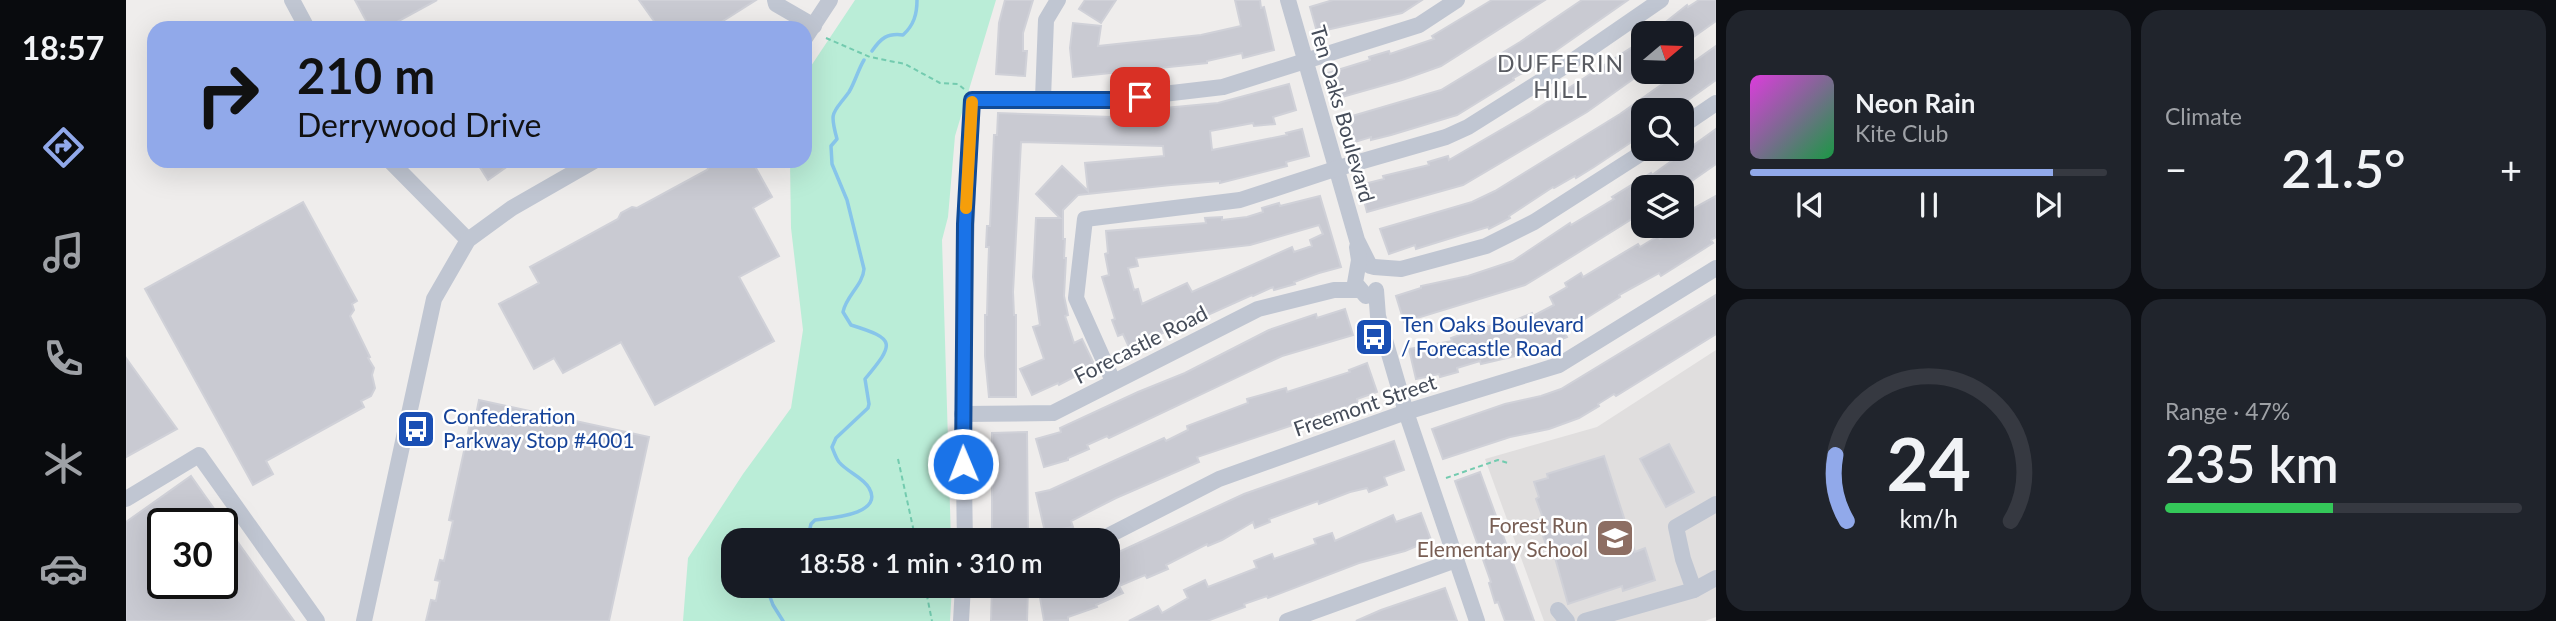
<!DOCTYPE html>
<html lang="en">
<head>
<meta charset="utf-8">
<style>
  body { margin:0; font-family:Lato,sans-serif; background:#20242c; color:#f1f3f6; height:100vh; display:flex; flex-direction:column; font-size:26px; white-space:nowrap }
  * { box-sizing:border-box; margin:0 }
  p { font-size:23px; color:#9ea1a6 }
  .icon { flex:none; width:38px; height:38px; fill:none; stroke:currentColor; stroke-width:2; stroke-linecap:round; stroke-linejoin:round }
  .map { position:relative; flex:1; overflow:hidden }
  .side { display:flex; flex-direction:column; gap:10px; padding:10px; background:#0d0f14; width:840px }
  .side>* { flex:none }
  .top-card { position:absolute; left:21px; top:21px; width:665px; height:147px; border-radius:21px; box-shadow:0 7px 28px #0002; background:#91a9ea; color:#111; overflow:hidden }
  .needle { width:46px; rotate:71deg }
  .fabs { position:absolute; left:1505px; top:21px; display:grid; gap:14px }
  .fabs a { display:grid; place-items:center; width:63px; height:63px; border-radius:14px; background:#171b24; box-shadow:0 7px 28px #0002; font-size:35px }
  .speed { position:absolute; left:21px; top:508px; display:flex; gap:14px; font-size:35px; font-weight:700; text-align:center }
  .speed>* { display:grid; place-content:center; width:91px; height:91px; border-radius:50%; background:#171b24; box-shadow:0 7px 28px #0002; line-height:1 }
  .speed .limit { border:4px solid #111; border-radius:10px; background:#fff; color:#111 }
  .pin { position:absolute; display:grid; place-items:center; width:60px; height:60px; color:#fff; margin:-30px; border-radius:14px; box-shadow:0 4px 10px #0006 }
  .me { position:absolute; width:77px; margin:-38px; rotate:359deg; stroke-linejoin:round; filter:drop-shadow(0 0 5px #0008) }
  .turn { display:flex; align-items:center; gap:24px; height:147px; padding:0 35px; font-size:32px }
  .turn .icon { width:91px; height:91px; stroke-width:2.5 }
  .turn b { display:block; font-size:49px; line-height:60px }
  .big { font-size:52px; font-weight:600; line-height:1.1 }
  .side .card { flex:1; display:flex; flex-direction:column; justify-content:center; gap:10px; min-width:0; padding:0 24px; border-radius:21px; background:#20242c }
  .side .dial { align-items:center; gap:0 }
  .dial svg { height:182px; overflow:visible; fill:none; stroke:#363941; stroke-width:7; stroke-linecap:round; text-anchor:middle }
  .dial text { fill:#f1f3f6; stroke:none }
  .song { display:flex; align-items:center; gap:21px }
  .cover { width:84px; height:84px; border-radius:10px; background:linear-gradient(135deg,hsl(300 70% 55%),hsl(140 70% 35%)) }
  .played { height:7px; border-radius:4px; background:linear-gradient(90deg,#91a9ea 85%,#363941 85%) }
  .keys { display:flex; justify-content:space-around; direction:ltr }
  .heat { display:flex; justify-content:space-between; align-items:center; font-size:38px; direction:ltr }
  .charge { height:10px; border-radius:5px; background:linear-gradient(90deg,#34c759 47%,#363941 0) }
  .side .tiles { flex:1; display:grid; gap:10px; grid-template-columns:repeat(2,1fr) }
  .trip { position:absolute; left:595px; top:528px; width:399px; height:70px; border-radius:21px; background:#171b24; box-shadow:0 7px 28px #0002; font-weight:600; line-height:70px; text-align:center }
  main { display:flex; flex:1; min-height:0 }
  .dock { display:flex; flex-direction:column; width:126px; justify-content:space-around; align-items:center; background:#090b0e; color:#9ea1a6 }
  .dock .icon { width:49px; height:49px }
  .dock .current { color:#91a9ea }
  .dock b { font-size:32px; color:#f1f3f6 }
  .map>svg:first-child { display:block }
</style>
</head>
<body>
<main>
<nav class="dock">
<b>18:57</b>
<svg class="icon current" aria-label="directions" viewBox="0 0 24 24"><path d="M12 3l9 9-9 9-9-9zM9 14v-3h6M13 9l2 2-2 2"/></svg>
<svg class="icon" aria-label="music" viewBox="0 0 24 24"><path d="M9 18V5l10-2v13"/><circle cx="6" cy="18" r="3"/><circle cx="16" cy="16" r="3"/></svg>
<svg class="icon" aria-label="phone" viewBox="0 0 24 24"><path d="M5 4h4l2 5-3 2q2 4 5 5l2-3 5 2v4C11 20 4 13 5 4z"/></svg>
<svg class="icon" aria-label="climate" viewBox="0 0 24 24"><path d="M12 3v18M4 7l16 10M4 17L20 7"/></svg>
<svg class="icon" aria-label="car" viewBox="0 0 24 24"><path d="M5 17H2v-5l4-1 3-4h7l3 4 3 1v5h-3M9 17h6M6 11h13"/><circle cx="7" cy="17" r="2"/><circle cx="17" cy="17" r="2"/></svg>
</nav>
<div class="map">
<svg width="1590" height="621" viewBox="0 0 1590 621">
  <rect width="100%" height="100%" fill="#efedec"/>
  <path fill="#e0dede" d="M1590,350V617L1579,621H1418L1359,459L1471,427Z"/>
  <path fill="#baedd7" d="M729,0H870L829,136L822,217L816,240L825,541H607V586H826L824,621H557L562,558L617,474L665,408L677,330L665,228L664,161H679V75Z"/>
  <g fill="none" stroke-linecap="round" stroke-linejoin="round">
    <g stroke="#87c5ea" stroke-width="3.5">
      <path d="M746,51C755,38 761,33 777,35C788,25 791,14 791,0"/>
      <path d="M681,541L685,524L689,520C702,518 759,515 743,488C737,477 721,472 713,462C710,458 708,452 706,447L710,438L742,408L743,404L739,379C769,343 770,339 725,325L717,312C720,296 737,285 738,269L721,200L706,164L705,146L711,139C703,110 707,114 723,92C729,82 732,70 738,60"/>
      <path d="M640,586L647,605L657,621"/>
    </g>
  </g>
  <g fill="#c9cad2" stroke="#d0d1d8" stroke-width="2" fill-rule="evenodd">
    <path d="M229,0H311L260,28H244Z"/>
    <path d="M513,0H630L586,28H533Z"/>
    <path d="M879,0H907L897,33V51H901L899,76L870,74L873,23Z"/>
    <path d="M959,0H990L975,23L953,9Z"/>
    <path d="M1109,0H1134L1135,8L1138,7L1148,50L1117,58L1116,53L1081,61V63L947,77L944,48L947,23L975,26L972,46L1075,35L1115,26Z"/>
    <path d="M1207,0H1296L1276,13L1191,32L1184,7Z"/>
    <path d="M1366,0H1419L1315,66L1276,80L1209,99L1202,73L1244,60L1243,57L1263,51L1264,54L1308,39L1306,36Z"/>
    <path d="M1456,0H1502L1425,54L1427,57L1387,78L1388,80L1331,115L1265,135L1245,140V137L1222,144L1216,119L1315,90L1394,42Z"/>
    <path d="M1573,0H1590V21L1556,45V33H1526L1561,5L1562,7Z"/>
    <path d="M1517,40V72L1461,112L1337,185L1241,212L1234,185L1258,179L1257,176L1303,165L1302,162L1322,156L1323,160L1404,113Z"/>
    <path d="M1590,46V80L1548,110H1517V131L1506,139L1507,141L1468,167L1450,178L1449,176L1428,188L1427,187L1383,216L1384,218L1363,229L1362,227L1335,235L1290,249L1289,245L1263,254L1254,229L1346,202L1369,191L1494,114Z"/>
    <path d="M1163,84L1170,110L1147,117L1149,124L1128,126L1127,123L1084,131L1086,150L1161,135L1160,133L1176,129L1183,156L1160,162L1161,166L1094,183V181L1045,185L952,195L937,210V239H939L938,258H940L938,296L942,315L939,316L948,343L956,339L969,366L933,385L932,383L906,395L894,369L918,359L907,327L914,325L907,277L910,218H934L910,194L936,166L962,191L959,163L1038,156L1037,146L895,142L887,292L888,315H890V397H863L859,356V315H861L862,275L863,247H860L861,226H864L868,135H871L872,113L986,117V114L1006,111L1092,103Z"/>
    <path d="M1590,129V164L1557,187H1517V212L1437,262L1399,285L1278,322L1270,296L1295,288V286L1342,276L1387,261L1444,223L1445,225L1488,199L1486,197L1525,173L1526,175Z"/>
    <path d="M350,161H389L362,180Z"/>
    <path d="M591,161H626L646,197L627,208L653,256L613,277L648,341L529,405L495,342L437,373L428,358L408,369L373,304L413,283L404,267L492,219L495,213L506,207L511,208L581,170L584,165Z"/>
    <path d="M1194,196L1215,267L1193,273L1168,282L1169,284L1148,290L1147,287L1127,296L1126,295L1082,315L1081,312L1028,337L1031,342L1006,354L997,334L992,336L986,320L989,319L976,277L983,275L979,254L982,253L980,231L1080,223L1079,218L1096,217V220L1121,217L1137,212L1136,208L1153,203L1154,206ZM1193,225L1197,234L1184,240L1186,246L1168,252L1166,247L1066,292L1061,283L1016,304L1012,289L1008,290L1002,268L1012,266L1010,258L1124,245Z"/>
    <path d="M1590,196V237L1585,240L1587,243L1535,276L1533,273L1493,295L1494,297L1438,332L1441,337L1402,353L1355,364L1354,361L1331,368L1332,372L1314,377L1313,374L1290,379L1283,349L1326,341L1325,338L1347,330L1390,320L1406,313L1407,316L1428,305L1424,297L1441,287L1439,283L1455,273L1457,277L1512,244L1514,247L1532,236L1534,239L1556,226V218L1568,208Z"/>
    <path d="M177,202L231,301L226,304L228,310L224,316L244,357L242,358L248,368L246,375L249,388L245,396L235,401L238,407L140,461L147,474L127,485L19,289Z"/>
    <path d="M1590,295V334L1490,396L1488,394L1472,404L1473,406L1453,418L1423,429L1384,437L1317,459L1306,429L1379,404L1415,396L1435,389Z"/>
    <path d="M1219,309L1227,335L1156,356L983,438L981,436L961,445L963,449L942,458V460L918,467L910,439L935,432L934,428L1012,392L1059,373L1143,330L1190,314L1191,318Z"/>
    <path d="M0,358L51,429L0,457Z"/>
    <path d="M1241,363L1251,392L1231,399L1232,404L1190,415L1191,417L1071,457L1073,462L990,498L945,521L947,527L919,532L910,493L924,490L1038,438L1040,441L1062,430L1061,426L1122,403L1121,399L1160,388L1161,392L1224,372L1223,370Z"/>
    <path d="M353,400L523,437L483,621H300L305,600L310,601L314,581L309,580L314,560L318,561L327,521L323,520L345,419L349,420Z"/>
    <path d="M901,432L902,539H866V433Z"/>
    <path d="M1268,441L1278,470L1258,477L1261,485L1243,492L1241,488L1224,492L1193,504L1192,501L1143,519L1144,522L1129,528L1127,522L1096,540L1082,546L1081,544L1040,565L1042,569L1021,578L1019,575L993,586L997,593L970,605L971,607L942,617V620L918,621L912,586H982V557L1118,494Z"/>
    <path d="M1543,444L1568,492L1540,507L1514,459Z"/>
    <path d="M1478,456L1509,552L1519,548L1529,580L1497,591L1496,586L1442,604L1426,547L1421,548L1412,520L1417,518L1410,499L1413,497L1408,482L1422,478L1421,474Z"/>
    <path d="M1354,472L1390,571L1408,621H1379L1372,602L1369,603L1363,583L1365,582L1329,481Z"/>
    <path d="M65,476L96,520L168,621H0V522ZM37,523H96V583H37Z"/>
    <path d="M1295,513L1305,540L1279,551L1233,563L1142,598L1141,596L1118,604L1119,607L1081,621H1003L1032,606L1036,613L1062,598L1058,590L1079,580L1082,587L1131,568L1128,561L1146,554L1148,559L1190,544L1188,539L1206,533L1209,541L1267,515L1270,522Z"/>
    <path d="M866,586L902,588L901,621H865Z"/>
    <path d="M1319,588L1331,621H1230L1255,610Z"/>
  </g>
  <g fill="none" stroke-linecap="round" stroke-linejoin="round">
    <g stroke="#73cbaf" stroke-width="2" stroke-dasharray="5 3.5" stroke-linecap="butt">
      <path d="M700,38L744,57L779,64L814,83L832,84L838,89"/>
      <path d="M772,459L790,541"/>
      <path d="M1320,478L1372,460L1382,463"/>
      <path d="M799,586L806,621"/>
    </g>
    <g stroke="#c0c6d2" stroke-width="16">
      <path d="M166,0L181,28"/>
      <path d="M649,0L650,4L688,26"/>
      <path d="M1162,0L1231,240L1244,266"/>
      <path d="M679,38L704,0"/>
      <path d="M917,98L920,20L932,0"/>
      <path d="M1556,126L1590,103"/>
      <path d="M264,161L342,240"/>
      <path d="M1231,247L1233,260L1229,283L1240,296"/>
      <path d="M1248,267L1275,269L1360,246L1408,222L1522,149"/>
      <path d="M1250,290L1252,316L1280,412L1351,621"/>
      <path d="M987,381L950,298L959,219L1114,200L1209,169L1320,137L1342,127L1439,66L1535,0"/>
      <path d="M836,414L927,413L1132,309L1208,290H1234"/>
      <path d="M0,499L73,455L191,621"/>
      <path d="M839,541C836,393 838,247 846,100H986L1097,87L1293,25L1331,0"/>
      <path d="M972,541L1093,479L1280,412L1433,365L1590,268"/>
      <path d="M1568,590L1590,578"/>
      <path d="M1432,610L1441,621"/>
      <path d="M238,621L308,299L342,240L386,208L468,161"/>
      <path d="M835,621L837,586"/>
      <path d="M1161,621L1330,560"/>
      <path d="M1459,621L1568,590L1557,559L1550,527L1590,504"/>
    </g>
  </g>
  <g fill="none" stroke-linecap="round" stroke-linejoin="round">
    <defs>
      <path id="route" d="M837,464L839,224L846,100H986L1014,97"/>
    </defs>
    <use href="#route" stroke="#114b97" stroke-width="18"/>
    <use href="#route" stroke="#1a73e8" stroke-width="12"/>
    <path stroke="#f59e0b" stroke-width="12" d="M840,208L846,102"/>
  </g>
  <defs>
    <symbol id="bus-square" viewBox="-11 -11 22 22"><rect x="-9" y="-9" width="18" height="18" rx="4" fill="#1a4fb4" stroke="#fff"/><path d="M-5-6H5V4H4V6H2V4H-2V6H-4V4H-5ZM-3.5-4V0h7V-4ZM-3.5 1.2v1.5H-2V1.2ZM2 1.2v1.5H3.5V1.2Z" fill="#fff"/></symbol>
    <symbol id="school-square" viewBox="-11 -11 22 22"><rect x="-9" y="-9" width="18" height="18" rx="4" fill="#8d6e63" stroke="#fff"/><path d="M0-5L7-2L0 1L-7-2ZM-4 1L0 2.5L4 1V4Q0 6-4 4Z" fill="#fff"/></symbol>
  </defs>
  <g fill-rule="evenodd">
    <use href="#bus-square" x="1226" y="315" width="44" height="44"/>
    <use href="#bus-square" x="268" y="407" width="44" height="44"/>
    <use href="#school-square" x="1467" y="516" width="44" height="44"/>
  </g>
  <g text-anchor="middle" stroke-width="5" stroke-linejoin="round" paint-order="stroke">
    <g font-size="21" fill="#454c59" stroke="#fff">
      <text transform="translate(1216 114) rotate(74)" y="7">Ten Oaks Boulevard</text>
      <text transform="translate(1015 345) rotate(-27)" y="7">Forecastle Road</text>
      <text transform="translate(1239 406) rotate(-19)" y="7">Freemont Street</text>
    </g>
    <g font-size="21" fill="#164399" stroke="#fff" text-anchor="start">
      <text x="1275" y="332">Ten Oaks Boulevard<tspan x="1275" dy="24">/ Forecastle Road</tspan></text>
      <text x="317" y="424">Confederation<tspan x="317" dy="24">Parkway Stop #4001</tspan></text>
    </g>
    <g font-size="21" fill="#785e54" stroke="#fff" text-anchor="end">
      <text x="1462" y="533">Forest Run<tspan x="1462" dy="24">Elementary School</tspan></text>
    </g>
    <g font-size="23" letter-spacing="2" fill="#595b61" stroke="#fff">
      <text x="1435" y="72">DUFFERIN<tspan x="1435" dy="26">HILL</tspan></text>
    </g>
  </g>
</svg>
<div class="fabs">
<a><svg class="needle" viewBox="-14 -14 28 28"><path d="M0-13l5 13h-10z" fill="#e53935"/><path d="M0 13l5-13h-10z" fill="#9ea1a6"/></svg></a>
<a><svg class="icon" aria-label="search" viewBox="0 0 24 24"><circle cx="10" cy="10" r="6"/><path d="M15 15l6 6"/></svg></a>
<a><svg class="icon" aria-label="layers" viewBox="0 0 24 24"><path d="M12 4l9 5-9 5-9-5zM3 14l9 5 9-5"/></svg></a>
</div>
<div class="speed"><div class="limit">30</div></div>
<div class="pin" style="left:1014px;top:97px;background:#d93025"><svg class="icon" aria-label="arrive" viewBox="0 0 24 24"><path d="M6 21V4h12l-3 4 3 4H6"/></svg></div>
<svg class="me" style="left:837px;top:464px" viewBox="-20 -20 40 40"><circle r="17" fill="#1a73e8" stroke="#fff" stroke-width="3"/><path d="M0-11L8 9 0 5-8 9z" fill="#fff"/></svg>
<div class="trip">18:58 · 1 min · 310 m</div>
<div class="top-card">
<div class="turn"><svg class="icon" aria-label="right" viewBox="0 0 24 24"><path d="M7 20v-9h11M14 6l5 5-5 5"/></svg><div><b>210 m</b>Derrywood Drive</div></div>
</div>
</div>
<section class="side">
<div class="tiles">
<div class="card">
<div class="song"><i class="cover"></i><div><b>Neon Rain</b><p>Kite Club</p></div></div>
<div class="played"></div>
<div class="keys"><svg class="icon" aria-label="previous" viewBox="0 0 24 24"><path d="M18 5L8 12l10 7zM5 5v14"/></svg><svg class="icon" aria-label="pause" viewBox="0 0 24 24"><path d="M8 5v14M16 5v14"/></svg><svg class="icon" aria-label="next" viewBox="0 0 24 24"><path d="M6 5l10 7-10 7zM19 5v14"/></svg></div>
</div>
<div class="card"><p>Climate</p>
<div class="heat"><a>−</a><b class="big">21.5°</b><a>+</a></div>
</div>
<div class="card dial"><svg viewBox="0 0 100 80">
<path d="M14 69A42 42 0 1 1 86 69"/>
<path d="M14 69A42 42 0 0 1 9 40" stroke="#91a9ea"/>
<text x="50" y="56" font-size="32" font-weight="700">24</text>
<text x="50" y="72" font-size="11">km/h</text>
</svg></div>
<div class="card"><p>Range · 47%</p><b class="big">235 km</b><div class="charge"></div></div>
</div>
</section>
</main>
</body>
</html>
